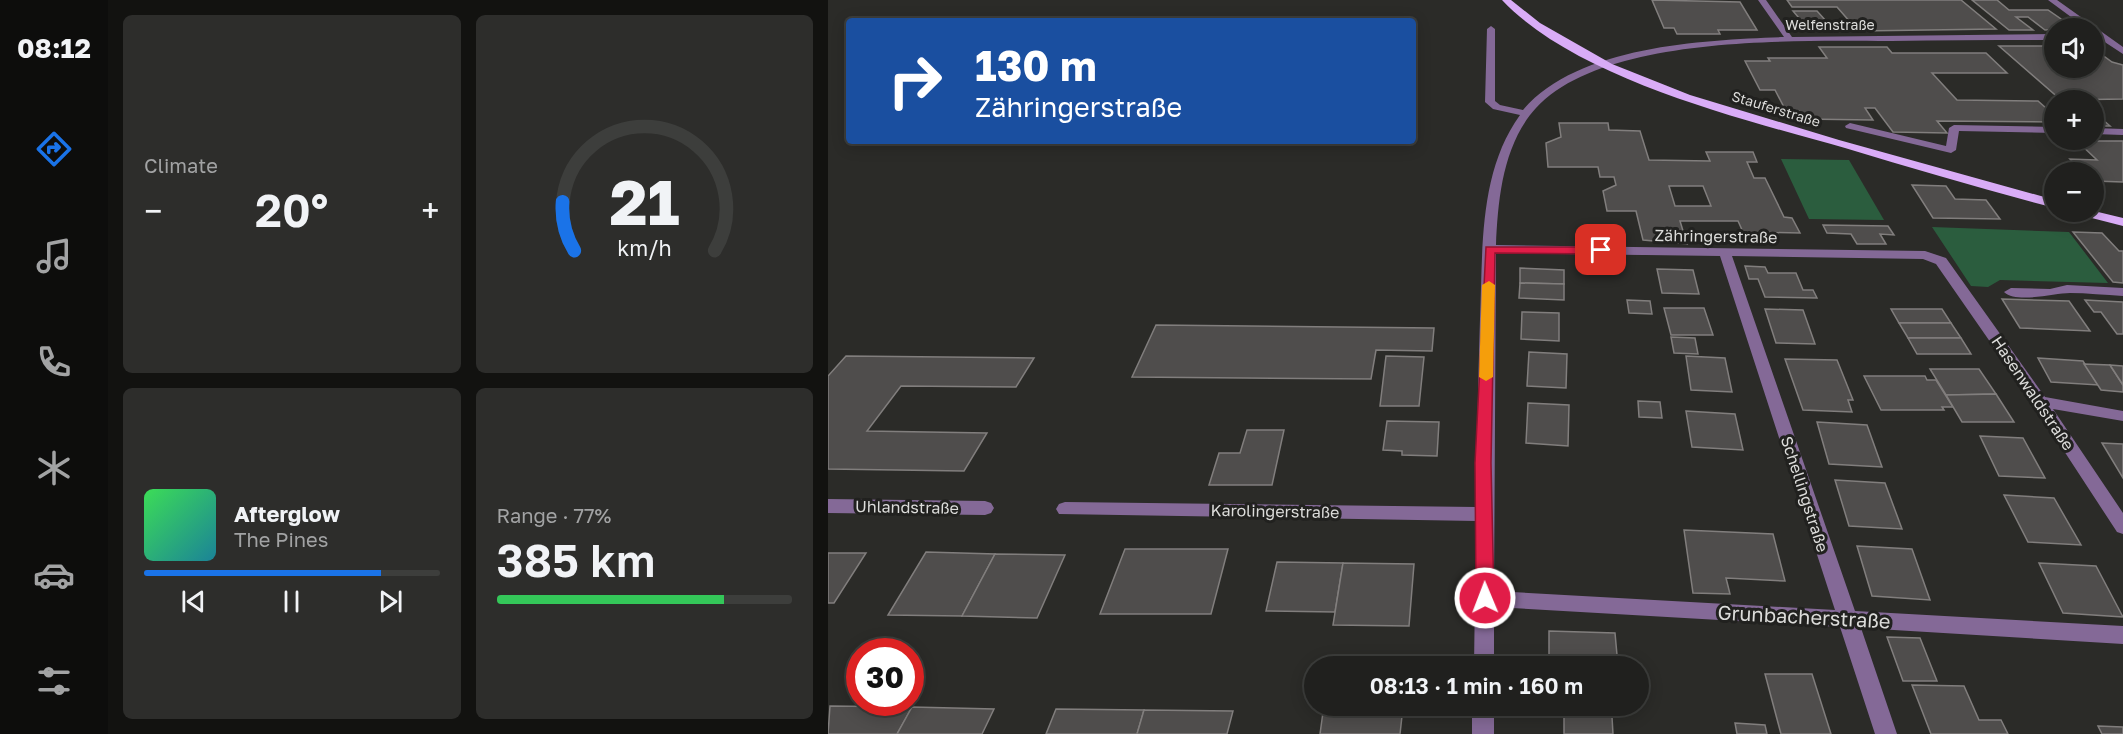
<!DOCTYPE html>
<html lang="en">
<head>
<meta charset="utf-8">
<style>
  body { margin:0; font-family:"Golos Text",sans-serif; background:#2d2d2b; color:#f1f3f6; height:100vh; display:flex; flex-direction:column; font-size:22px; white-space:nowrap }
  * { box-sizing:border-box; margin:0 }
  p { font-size:20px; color:#a2a3a4 }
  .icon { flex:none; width:33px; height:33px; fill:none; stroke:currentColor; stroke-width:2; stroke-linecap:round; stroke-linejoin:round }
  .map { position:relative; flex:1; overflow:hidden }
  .sheet { display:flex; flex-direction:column; gap:15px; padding:15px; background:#121210; width:720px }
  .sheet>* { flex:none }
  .hud { position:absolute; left:18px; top:18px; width:570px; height:126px; border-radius:6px; box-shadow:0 3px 15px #0003,0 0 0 2px #3d3e3c; background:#1a4fa0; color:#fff; overflow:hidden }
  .controls { position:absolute; left:1216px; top:18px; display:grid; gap:12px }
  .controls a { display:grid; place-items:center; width:60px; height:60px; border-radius:50%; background:#20201e; box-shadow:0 3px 15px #0003,0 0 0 2px #3d3e3c; font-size:30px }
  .speed { position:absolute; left:18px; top:638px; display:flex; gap:12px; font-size:30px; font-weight:700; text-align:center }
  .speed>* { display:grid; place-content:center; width:78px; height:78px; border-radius:50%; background:#20201e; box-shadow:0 3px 15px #0003,0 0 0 2px #3d3e3c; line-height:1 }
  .speed .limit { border:9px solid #d22; background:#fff; color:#111 }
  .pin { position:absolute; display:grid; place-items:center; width:51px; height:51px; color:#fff; margin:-26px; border-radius:12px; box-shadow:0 3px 9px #0006 }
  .me { position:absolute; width:66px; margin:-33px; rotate:359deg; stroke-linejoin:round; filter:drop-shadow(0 0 4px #0008) }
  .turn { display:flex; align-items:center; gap:21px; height:126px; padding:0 30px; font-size:27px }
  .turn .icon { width:78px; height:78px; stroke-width:2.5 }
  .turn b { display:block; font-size:42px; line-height:51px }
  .big { font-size:45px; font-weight:600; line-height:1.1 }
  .sheet .widget { flex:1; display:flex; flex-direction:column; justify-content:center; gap:9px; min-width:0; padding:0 21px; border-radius:9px; background:#2d2d2b }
  .sheet .dial { align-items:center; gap:0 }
  .dial svg { height:156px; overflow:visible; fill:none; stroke:#3d3e3c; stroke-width:7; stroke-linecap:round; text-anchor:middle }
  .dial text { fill:#f1f3f6; stroke:none }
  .song { display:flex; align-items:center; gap:18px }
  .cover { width:72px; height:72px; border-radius:9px; background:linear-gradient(135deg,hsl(130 70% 55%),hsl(190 70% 35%)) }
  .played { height:6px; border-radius:3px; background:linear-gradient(90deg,#1a73e8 80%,#3d3e3c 80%) }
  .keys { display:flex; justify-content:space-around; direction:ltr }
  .heat { display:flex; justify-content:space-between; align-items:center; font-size:33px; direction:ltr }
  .charge { height:9px; border-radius:4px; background:linear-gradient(90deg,#34c759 77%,#3d3e3c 0) }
  .sheet .tiles { flex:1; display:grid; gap:15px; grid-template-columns:repeat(2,1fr) }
  .trip { position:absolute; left:476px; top:656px; width:345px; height:60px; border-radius:30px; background:#20201e; box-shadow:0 3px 15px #0003,0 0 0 2px #3d3e3c; font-weight:600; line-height:60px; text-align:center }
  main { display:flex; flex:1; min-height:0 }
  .dock { display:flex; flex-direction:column; width:108px; justify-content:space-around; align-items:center; background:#0d0d0c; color:#a2a3a4 }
  .dock .icon { width:42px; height:42px }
  .dock .active { color:#1a73e8 }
  .dock b { font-size:27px; color:#f1f3f6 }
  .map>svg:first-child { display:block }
</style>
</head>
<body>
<main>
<nav class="dock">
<b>08:12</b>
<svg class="icon active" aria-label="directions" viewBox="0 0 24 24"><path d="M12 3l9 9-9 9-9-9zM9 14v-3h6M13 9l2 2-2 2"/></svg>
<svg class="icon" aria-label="music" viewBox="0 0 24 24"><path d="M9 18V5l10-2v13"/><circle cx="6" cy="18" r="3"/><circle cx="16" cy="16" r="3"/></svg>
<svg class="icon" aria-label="phone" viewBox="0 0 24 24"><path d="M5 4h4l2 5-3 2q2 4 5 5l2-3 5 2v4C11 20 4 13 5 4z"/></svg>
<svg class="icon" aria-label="climate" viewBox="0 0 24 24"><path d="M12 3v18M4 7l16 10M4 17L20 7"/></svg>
<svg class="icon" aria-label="car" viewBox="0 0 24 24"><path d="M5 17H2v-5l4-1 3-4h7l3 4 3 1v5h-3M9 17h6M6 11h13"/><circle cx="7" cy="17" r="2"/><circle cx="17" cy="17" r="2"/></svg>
<svg class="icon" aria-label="filters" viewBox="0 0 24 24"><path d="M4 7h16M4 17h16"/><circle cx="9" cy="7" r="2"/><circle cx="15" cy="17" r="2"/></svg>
</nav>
<section class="sheet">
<div class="tiles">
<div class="widget"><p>Climate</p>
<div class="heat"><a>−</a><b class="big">20°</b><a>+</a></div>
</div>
<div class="widget dial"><svg viewBox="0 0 100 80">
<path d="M14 69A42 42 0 1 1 86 69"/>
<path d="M14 69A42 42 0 0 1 8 44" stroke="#1a73e8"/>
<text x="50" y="56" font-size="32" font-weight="700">21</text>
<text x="50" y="72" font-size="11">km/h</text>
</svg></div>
<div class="widget">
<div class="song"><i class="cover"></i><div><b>Afterglow</b><p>The Pines</p></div></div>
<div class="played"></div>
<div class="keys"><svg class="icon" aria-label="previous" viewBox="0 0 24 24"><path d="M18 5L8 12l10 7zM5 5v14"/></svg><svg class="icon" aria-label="pause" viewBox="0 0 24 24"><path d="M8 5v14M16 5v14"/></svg><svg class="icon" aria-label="next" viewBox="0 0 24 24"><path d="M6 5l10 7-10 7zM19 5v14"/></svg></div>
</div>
<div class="widget"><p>Range · 77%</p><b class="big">385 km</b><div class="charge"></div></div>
</div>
</section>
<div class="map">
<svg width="1295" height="734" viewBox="0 0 1295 734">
  <rect width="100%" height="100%" fill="#2b2b28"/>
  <g fill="#2b5d3e">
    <path d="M953,159L1021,160L1056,220L981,219Z"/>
    <path d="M1104,227L1241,232L1280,283L1172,280L1160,287L1143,286Z"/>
  </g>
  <g fill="#4f4d4c" stroke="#817e7d" stroke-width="1.5" fill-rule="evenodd">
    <path d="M824,0L912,2L929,30H890L892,34H849L846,28H836Z"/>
    <path d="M959,0H1133L1168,29L1030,31L1009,7H964Z"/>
    <path d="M1144,0H1169L1181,10H1220L1246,28L1217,30L1200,17H1188L1205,30H1181Z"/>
    <path d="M965,11H989L1007,31H982Z"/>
    <path d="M1171,46H1227V68H1266V49L1284,62L1295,65V99L1233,100Z"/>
    <path d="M991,47H1059L1064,53H1158L1179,73H1104L1129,100L1210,101L1227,116V122L1109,121L1119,133L1065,132L1047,108H1037L1045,120L975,119L971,111H958L947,90H932L917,61H942L940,58H999Z"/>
    <path d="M1266,112L1282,126H1266Z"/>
    <path d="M731,123H780L781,130L812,131L821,160L882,161L878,152H925L929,162H919L926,178H937L956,217L964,218L972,233L915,232L910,221H852L859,244L815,240L808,211H779L775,191L788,185L786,177H772L770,167H720L718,143L733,137ZM841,186H875L883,206H847Z"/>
    <path d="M1249,141H1295V182L1266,181V172H1255L1242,159L1269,160Z"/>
    <path d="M1084,185L1118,186L1127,199L1158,200L1172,219L1105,218Z"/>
    <path d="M995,225L1060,226L1066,235L1052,234L1058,244H1029L1023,234L999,233Z"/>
    <path d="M1245,232L1274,233L1291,251H1295V283L1285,282Z"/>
    <path d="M917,266L937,267L940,273H968L975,290H985L989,298L937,297L930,279H921Z"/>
    <path d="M692,268L736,270V284L692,283Z"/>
    <path d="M829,269L865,270L871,294L834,293Z"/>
    <path d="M692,283L736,284V300L691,298Z"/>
    <path d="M1174,299L1241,301L1262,331L1192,328Z"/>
    <path d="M799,300L822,301L824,314L801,313Z"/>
    <path d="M1257,300L1295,302V334H1289L1273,312H1266Z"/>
    <path d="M836,308H876L885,335H843Z"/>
    <path d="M937,309L975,310L987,344L948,343Z"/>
    <path d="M1063,309H1114L1123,323H1071Z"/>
    <path d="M694,312L731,313V341L693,339Z"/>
    <path d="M1071,323H1123L1133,338H1080Z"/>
    <path d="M328,325L606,328L604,351L548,350L543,379L304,377Z"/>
    <path d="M843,337L867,338L870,354L846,353Z"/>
    <path d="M1080,338H1133L1143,354H1089Z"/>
    <path d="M701,352L739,354L738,388L699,386Z"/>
    <path d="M18,356L206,358L188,387L73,386L39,431L159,433L136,471L0,469V376Z"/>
    <path d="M558,356L596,357L591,406H552Z"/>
    <path d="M858,356L897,358L904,392L863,390Z"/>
    <path d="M1210,358L1255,361L1270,385L1223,382Z"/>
    <path d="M957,359L1009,360L1025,400H1020L1024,412L975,410Z"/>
    <path d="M1256,364L1282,365L1295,385V392L1273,390Z"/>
    <path d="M1282,365L1295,366V385Z"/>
    <path d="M1102,369H1151L1168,394L1118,395Z"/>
    <path d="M1036,376H1097L1099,380H1108L1125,407H1114L1116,410H1053Z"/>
    <path d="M1168,394L1186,422H1134L1118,395Z"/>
    <path d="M810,401L832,402L834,418L811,417Z"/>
    <path d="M700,403L741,405L740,446L698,443Z"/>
    <path d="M858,411L907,414L915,450L864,447Z"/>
    <path d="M559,421L611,422L609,456L574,455V451L555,450Z"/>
    <path d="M989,422L1039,425L1054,467L1001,464Z"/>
    <path d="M419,430H456L444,485H381L391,453H412Z"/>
    <path d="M1152,436L1195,438L1217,478L1171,476Z"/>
    <path d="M1274,443L1295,444V478Z"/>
    <path d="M1007,480L1057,483L1074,529L1021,526Z"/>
    <path d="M1176,495L1226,498L1253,545L1200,542Z"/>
    <path d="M856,530L945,534L957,581L898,578L902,594L865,593Z"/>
    <path d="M1029,546L1084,549L1102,600L1044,596Z"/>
    <path d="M297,549H400L383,614H272Z"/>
    <path d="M98,552L167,554L134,616L60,615Z"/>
    <path d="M0,553H38L6,603H0Z"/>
    <path d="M167,554L237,555L209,618L134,616Z"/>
    <path d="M449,562L515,563L507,612L438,611Z"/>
    <path d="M515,563L586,564L581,626L505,625Z"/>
    <path d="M1211,563L1268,566L1295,617L1235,613Z"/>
    <path d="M721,631L787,633L790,666H721Z"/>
    <path d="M1059,637L1092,638L1109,681H1075Z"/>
    <path d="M937,674H984L1003,734H953Z"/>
    <path d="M1084,685L1136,686L1151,720H1173L1180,734H1103Z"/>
    <path d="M496,705H567L566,716H574L572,734H492Z"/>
    <path d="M702,705H733L734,717H703Z"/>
    <path d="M2,706L84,707L69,734H0Z"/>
    <path d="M84,707L166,709L154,734H69Z"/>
    <path d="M228,709L316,710L309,734H218Z"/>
    <path d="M316,710L405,711L399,734H309Z"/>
    <path d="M736,715L784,717L785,734H736Z"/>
    <path d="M907,723L937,725L939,734H909Z"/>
    <path d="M1270,726L1295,727V734H1274Z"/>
  </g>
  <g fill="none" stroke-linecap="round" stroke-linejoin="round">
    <g fill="#846997" fill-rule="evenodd">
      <path d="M930,0H938L964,37L1227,34V40C1172,40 1118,40 1063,41C968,41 776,34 708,108C675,144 670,199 668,245L1097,251L1118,258L1217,397L1295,411V421L1225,409L1295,513V534L1289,532L1206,405L1108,264L1095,259L904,256L1027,611L1295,626V644L1033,628L1069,734H1047L1012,627L666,607V666H646L648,521L231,514L228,509L231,504L237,502L648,507C649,445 650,382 652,319C655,252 650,173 692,115L665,109L657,102L659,29L663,26L667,29V101L672,105L695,110C750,45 877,40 956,37ZM668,253L892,256L1007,610L666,591Z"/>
      <path d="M1220,0H1229L1295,47V54L1266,35V28H1258Z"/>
      <path d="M1022,123L1118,146L1121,128L1126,125L1227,127V133L1131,131L1128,150L1123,153L1018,128L1017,126Z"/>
      <path d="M1266,128L1295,129V135L1266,134Z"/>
      <path d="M1239,285L1295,288V296C1277,295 1259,293 1242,293C1226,293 1189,304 1176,292L1183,288L1222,289Z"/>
      <path d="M0,499L157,501L163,503L166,508L163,513L157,515L0,513Z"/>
      <rect x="644" y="705" width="22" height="29"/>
    </g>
    <g fill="#d9acf7" fill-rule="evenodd">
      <path d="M674,0H683L712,23L784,64L862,95L1011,140L1227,200V208C1157,190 1087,169 1017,148C914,119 749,79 674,0Z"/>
      <path d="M1266,211L1295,218V226L1252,215L1250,212Z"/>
    </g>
  </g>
  <path fill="#e11d48" stroke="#92132f" stroke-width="1.5" d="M658,247H773L779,250L773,254L667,253L663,463L666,598L663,603L657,605L651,603L648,598L647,463Z"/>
  <path fill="#f59e0b" d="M661,281L667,285L665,377L658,381L651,377L654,285Z"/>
  <g text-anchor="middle" stroke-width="6" stroke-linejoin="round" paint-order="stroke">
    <g font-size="14" fill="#dcdcda" stroke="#21211f">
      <text x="1002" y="30">Welfenstraße</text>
      <text transform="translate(948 109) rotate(17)" y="5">Stauferstraße</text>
    </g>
    <g font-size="16" fill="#dcdcda" stroke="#21211f">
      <text transform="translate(888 236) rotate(1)" y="6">Zähringerstraße</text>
      <text transform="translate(1205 393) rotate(56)" y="6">Hasenwaldstraße</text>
      <text transform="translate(977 494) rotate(72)" y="6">Schellingstraße</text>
      <text transform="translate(79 507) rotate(1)" y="6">Uhlandstraße</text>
      <text transform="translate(447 511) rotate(1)" y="6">Karolingerstraße</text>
    </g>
    <g font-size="20" fill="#dcdcda" stroke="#21211f">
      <text transform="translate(976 617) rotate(3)" y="7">Grunbacherstraße</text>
    </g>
  </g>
</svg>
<div class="controls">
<a><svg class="icon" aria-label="sound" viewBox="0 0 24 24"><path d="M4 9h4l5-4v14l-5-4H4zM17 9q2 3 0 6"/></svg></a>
<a>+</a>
<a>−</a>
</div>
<div class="speed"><div class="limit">30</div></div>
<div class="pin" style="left:773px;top:250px;background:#d93025"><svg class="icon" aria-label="arrive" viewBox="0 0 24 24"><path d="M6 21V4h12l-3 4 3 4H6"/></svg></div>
<svg class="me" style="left:657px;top:598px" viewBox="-20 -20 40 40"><circle r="17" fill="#e11d48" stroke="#fff" stroke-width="3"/><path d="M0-11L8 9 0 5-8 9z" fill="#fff"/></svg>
<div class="trip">08:13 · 1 min · 160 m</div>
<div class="hud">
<div class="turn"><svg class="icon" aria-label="right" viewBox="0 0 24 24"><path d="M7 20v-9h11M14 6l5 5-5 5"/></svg><div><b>130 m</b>Zähringerstraße</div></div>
</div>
</div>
</main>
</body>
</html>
